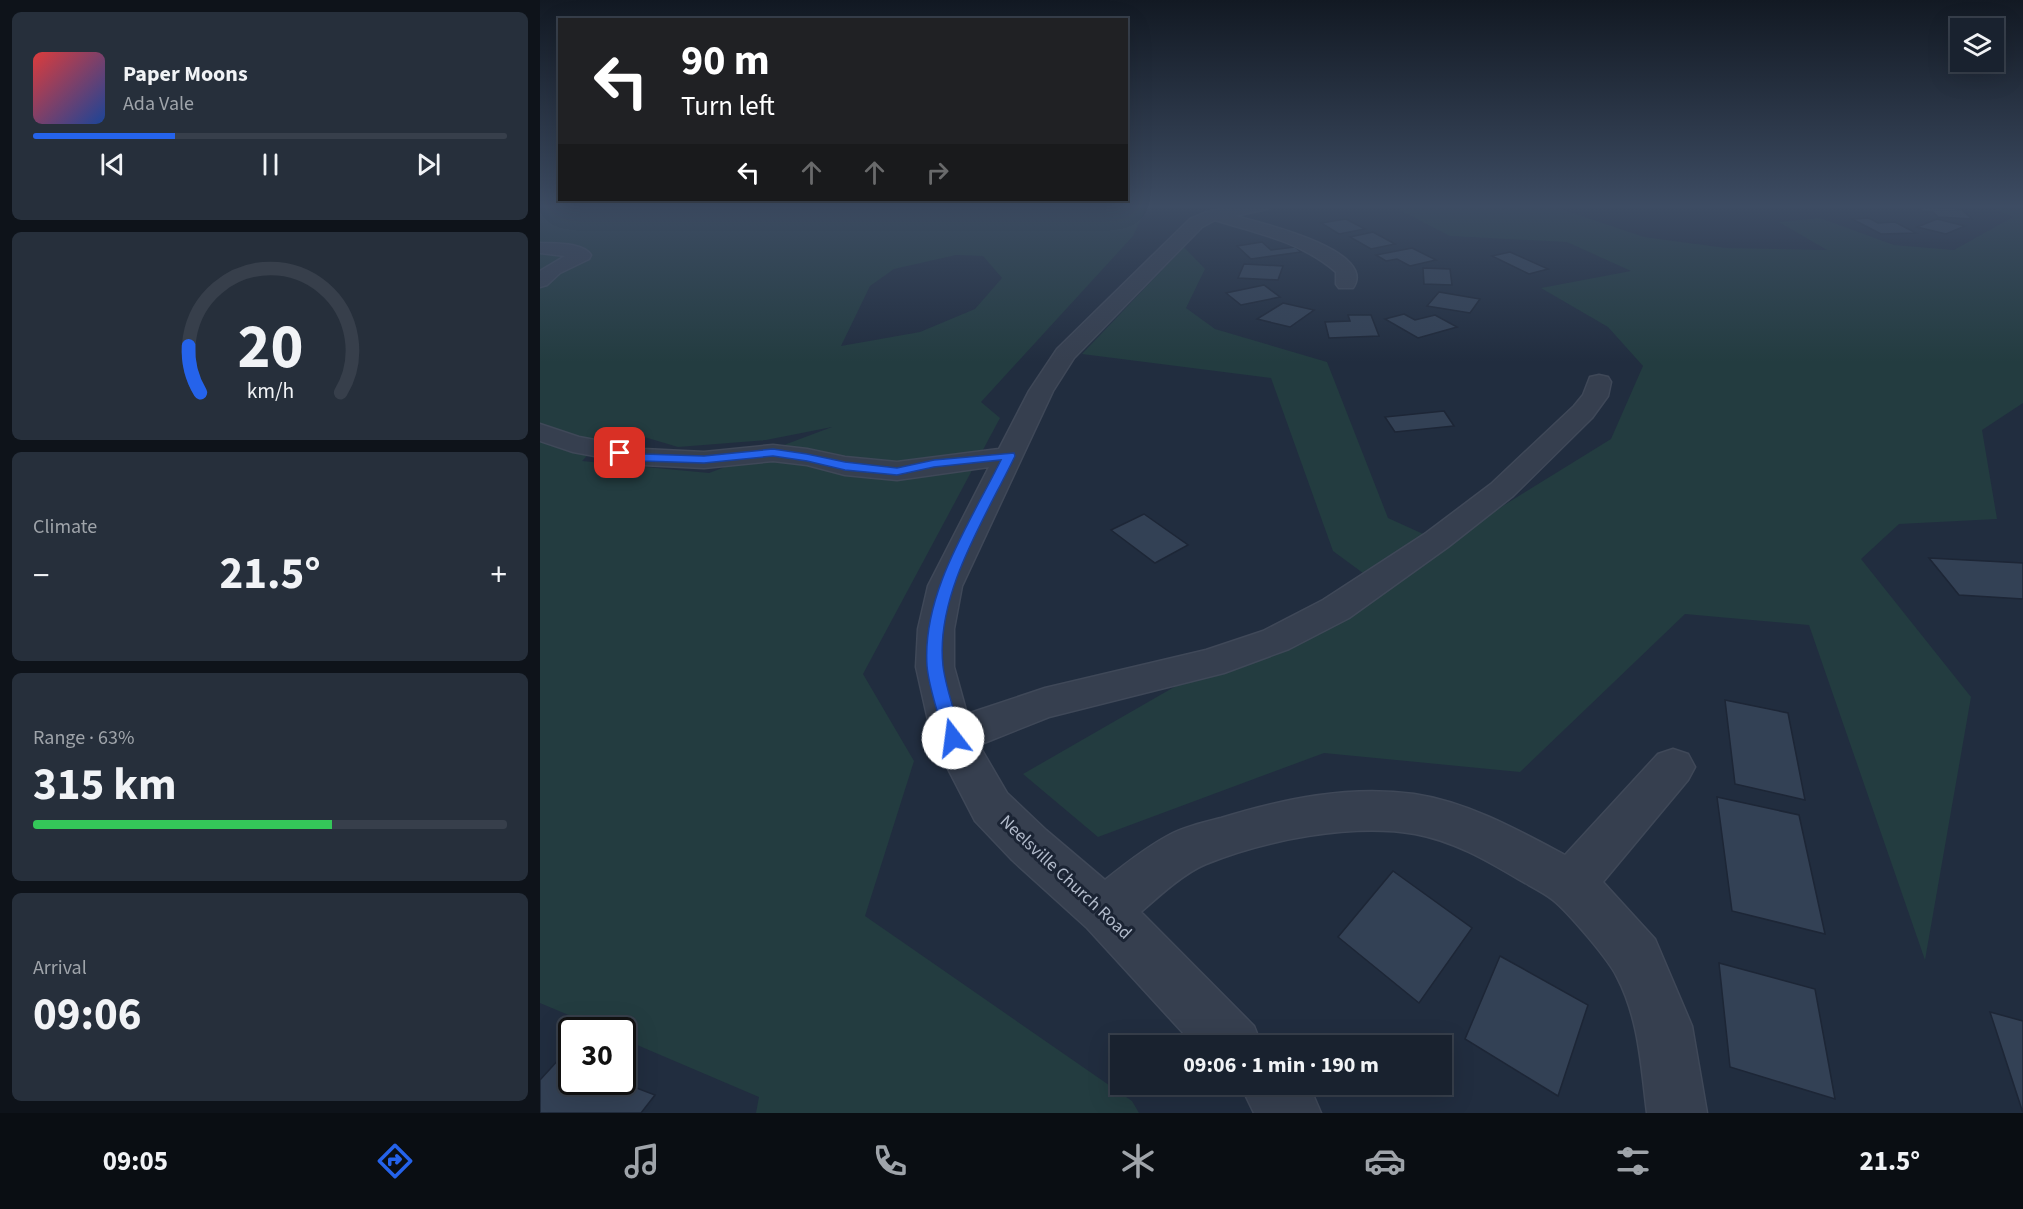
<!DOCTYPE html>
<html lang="en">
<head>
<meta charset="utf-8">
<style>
  body { margin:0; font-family:"Source Sans 3",sans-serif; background:#262f3b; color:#f1f3f6; height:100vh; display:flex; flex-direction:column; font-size:22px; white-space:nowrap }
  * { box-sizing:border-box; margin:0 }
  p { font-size:20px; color:#9fa4aa }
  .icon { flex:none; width:33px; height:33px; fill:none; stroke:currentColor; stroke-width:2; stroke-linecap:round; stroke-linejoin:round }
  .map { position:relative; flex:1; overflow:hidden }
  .panel { display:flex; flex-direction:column; gap:12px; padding:12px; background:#0e131a; width:540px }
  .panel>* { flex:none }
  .banner { position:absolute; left:18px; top:18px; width:570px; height:183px; border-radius:0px; box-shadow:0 6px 24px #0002,0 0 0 2px #373f4b; background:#202124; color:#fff; overflow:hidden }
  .tools { position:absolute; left:1410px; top:18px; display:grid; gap:12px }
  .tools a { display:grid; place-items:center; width:54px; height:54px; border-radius:0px; background:#19222f; box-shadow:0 6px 24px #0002,0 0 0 2px #373f4b; font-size:30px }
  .speed { position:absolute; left:18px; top:1017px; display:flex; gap:12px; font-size:30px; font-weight:700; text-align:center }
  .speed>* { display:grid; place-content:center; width:78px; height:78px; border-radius:50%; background:#19222f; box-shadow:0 6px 24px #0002,0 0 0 2px #373f4b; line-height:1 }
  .speed .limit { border:3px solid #111; border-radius:9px; background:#fff; color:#111 }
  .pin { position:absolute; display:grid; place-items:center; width:51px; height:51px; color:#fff; margin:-26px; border-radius:12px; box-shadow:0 3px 9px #0006 }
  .me { position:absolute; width:66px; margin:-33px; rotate:345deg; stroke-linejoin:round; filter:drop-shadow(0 0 4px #0008) }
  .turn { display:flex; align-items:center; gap:21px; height:126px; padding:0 24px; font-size:27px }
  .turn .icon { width:78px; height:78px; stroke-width:2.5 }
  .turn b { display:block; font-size:42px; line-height:51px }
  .lanes { display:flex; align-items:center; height:57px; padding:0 24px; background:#0003; justify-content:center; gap:30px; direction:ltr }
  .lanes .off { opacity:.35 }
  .big { font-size:45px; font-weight:700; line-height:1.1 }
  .panel .tile { flex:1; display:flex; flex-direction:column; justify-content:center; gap:9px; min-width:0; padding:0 21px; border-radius:9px; background:#262f3b }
  .panel .dial { align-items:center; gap:0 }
  .dial svg { height:156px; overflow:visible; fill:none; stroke:#373f4b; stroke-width:7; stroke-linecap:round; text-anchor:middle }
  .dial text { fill:#f1f3f6; stroke:none }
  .song { display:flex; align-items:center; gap:18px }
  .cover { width:72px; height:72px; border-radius:9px; background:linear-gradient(135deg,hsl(0 70% 55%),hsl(220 70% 35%)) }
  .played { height:6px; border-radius:3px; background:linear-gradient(90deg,#2563eb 30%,#373f4b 30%) }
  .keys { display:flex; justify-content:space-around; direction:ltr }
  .heat { display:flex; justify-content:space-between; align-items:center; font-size:33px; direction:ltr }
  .charge { height:9px; border-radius:4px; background:linear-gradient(90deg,#34c759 63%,#373f4b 0) }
  .trip { position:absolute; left:570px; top:1035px; width:342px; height:60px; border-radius:0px; background:#19222f; box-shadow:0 6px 24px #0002,0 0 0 2px #373f4b; font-weight:700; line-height:60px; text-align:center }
  .tab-bar { display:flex; height:96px; justify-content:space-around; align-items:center; background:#0a0e13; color:#9fa4aa }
  .tab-bar .icon { width:42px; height:42px }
  .tab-bar .selected { color:#2563eb }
  .tab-bar b { font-size:27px; color:#f1f3f6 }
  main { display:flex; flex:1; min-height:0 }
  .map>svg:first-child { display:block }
</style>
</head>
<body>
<main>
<section class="panel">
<div class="tile">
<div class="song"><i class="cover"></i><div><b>Paper Moons</b><p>Ada Vale</p></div></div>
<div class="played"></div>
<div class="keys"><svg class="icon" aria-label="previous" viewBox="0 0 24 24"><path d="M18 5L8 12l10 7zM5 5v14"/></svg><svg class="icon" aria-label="pause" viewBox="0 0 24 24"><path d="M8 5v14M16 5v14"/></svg><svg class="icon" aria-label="next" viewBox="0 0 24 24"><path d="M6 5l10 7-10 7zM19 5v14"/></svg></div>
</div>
<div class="tile dial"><svg viewBox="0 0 100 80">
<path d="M14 69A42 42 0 1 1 86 69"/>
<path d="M14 69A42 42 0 0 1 8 45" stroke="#2563eb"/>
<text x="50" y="56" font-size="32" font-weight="700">20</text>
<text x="50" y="72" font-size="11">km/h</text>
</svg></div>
<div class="tile"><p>Climate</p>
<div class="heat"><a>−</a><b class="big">21.5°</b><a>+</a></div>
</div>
<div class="tile"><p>Range · 63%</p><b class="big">315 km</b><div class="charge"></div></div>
<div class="tile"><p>Arrival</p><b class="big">09:06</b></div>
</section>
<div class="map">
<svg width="1483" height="1113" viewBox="0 0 1483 1113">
  <rect width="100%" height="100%" fill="#212d3f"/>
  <g fill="#233c40" fill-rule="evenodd">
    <path d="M0,206H610L606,208L593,236L441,402L460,418L323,674L374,761L325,916L592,1101L599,1113H216L219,1097L83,1039L82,1030H64L0,1003ZM416,255L443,256L462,278L435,309L380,332L301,346L330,286L354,269ZM292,427L169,473L42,461L74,428L138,447L226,440Z"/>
    <path d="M852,206H1016L1015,207L1104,237L1186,248L1287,250L1239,222L1280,218L1354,245L1414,250L1473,217L1447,206H1483V403L1442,430L1457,519L1359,524L1321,559L1431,697L1385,960L1269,625L1145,614L980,772L784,753L558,837L483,774L827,576L793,551L731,378L542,354L644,247L665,269L646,308L675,329L787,362L848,518L903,543L1071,439L1103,366L1068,327L1001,288L1091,271L1027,242L910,236Z"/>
  </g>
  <g fill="#334155" stroke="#1d2636" stroke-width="1.5">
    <path d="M1377,206L1421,209L1432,219L1398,217L1393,212L1382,211Z"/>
    <path d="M1329,218L1338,223L1355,222L1376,233L1341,234L1312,219Z"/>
    <path d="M806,219L825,229L799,234L781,223Z"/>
    <path d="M1397,219L1425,226L1406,234L1377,227Z"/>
    <path d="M833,232L855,244L831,249L810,237Z"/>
    <path d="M722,242L731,250L755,247L761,252L711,259L697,246Z"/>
    <path d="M872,248L896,260L870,266L857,259L846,261L836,255Z"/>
    <path d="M970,252L1008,269L989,274L952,256Z"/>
    <path d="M704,264L743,266L738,280L698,278Z"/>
    <path d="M883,268L910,269L912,285L884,284Z"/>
    <path d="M724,285L740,297L701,305L686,293Z"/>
    <path d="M899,292L940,299L930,313L887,306Z"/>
    <path d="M743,303L774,310L750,327L717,319Z"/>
    <path d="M864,314L875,320L895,315L917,327L878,338L845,319Z"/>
    <path d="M808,315H831L839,336L789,338L785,322L810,321Z"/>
    <path d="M904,411L914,426L855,432L845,417Z"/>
    <path d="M604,514L648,545L615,563L571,530Z"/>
    <path d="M1389,558L1483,563V599L1419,595Z"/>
    <path d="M1185,700L1248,713L1265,800L1195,784Z"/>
    <path d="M1177,797L1259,815L1285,934L1192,911Z"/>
    <path d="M853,871L932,928L879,1003L798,937Z"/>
    <path d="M960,956L1048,1005L1018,1096L925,1039Z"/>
    <path d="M1179,963L1275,989L1295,1099L1190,1067Z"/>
    <path d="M1450,1012L1483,1021V1113Z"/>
    <path d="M20,1058L32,1062V1082H81L115,1095L101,1113H0V1080Z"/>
  </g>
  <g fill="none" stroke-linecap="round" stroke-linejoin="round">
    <defs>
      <g id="minor">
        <path d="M696,206H729L727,209L695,216C717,222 839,250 813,288H799L796,284V272C760,241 719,234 675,220L662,227L534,358L513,391L422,586L414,629V667L427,714L505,688L666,650L723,631L783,600L886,533L951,484L1034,406L1043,395L1050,377L1059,375L1068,377L1071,382L1068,396L1052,418L973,496L908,547L809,618L749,649L684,673L509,717L439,745L467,793L506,830L565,880C586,863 609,845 633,833C648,826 665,822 681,818C743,799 808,785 874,794C928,802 978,830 1025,855L1118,754L1133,749L1148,754L1155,767L1148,780L1063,882L1115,939L1152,1026L1167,1113H1107C1101,1066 1099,1019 1077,977C1069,960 1028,912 1013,900C1003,892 990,886 978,879C946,860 913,841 875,834C812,823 725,840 666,864C644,873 619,896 601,912L714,1026L722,1046H655L547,928L472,860L435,821L392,738L376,667L378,629L388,586L449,467L357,480L305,475L267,465L233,461L164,468L103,465L33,452L0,441V424L39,437L103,449L164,452L233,445L267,449L305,457L357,462L459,449L489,391L517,349L650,219L667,212Z"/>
        <path d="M0,243C15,244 42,242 51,255L49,259L20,273L7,285L0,287V271L25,256L0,253Z"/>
        <path d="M700,1084H766L772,1092L781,1113H714Z"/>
      </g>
    </defs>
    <use href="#minor" stroke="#3f4858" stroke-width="3"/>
    <use href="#minor" fill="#363f4f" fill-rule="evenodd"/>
  </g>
  <linearGradient id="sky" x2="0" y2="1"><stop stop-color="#121923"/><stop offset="0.57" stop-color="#3d4c63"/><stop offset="1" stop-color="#3d4c63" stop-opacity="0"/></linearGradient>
  <rect width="1483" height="362" fill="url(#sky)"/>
  <path fill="#2563eb" stroke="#184099" stroke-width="1.5" d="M80,449L103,454L164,456L233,449L267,454L305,462L357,468L394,460L474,453L475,456C445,518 395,595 403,666C406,690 416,715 422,738L420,742L413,744L407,742L405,738C399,715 389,689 387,666C382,593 430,523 461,460L394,467L357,475L305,470L267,461L233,456L164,463L103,461L76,455L74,453Z"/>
  <g text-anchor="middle" stroke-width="6" stroke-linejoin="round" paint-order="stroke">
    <g font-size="18" fill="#b1baca" stroke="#1b2434">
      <text transform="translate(526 877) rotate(43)" y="6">Neelsville Church Road</text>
    </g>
  </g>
</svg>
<div class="tools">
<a><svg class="icon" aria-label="layers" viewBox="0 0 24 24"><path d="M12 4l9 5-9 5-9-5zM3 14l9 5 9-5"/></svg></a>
</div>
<div class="speed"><div class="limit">30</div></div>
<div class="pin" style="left:80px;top:453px;background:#d93025"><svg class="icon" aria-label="arrive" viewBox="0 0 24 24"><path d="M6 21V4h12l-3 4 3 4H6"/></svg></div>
<svg class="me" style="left:413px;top:738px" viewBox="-20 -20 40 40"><circle r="19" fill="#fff"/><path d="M0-13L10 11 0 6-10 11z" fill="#2563eb"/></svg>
<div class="trip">09:06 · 1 min · 190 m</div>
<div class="banner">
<div class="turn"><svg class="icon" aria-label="left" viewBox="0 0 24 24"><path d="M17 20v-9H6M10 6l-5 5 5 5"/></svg><div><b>90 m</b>Turn left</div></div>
<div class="lanes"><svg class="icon" aria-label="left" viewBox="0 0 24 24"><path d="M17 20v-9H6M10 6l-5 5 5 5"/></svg><svg class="icon off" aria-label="ahead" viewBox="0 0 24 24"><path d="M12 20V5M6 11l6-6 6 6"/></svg><svg class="icon off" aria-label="ahead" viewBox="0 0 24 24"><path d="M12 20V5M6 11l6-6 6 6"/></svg><svg class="icon off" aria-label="right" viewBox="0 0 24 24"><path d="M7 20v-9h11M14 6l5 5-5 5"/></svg></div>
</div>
</div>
</main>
<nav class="tab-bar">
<b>09:05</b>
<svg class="icon selected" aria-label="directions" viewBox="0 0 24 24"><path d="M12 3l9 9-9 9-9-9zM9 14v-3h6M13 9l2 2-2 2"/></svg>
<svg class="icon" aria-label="music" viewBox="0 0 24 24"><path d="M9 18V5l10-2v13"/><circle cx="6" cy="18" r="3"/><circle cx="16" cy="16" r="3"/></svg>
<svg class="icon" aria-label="phone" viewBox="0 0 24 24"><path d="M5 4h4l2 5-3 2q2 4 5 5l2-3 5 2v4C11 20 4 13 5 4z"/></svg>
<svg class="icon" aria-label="climate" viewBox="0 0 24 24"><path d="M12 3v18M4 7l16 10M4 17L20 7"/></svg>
<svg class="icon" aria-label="car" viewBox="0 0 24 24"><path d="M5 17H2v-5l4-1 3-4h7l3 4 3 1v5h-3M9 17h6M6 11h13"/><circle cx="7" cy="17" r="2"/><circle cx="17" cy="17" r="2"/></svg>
<svg class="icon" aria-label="filters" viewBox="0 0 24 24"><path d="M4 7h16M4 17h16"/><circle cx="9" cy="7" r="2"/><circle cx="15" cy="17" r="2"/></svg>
<b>21.5°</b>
</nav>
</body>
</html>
